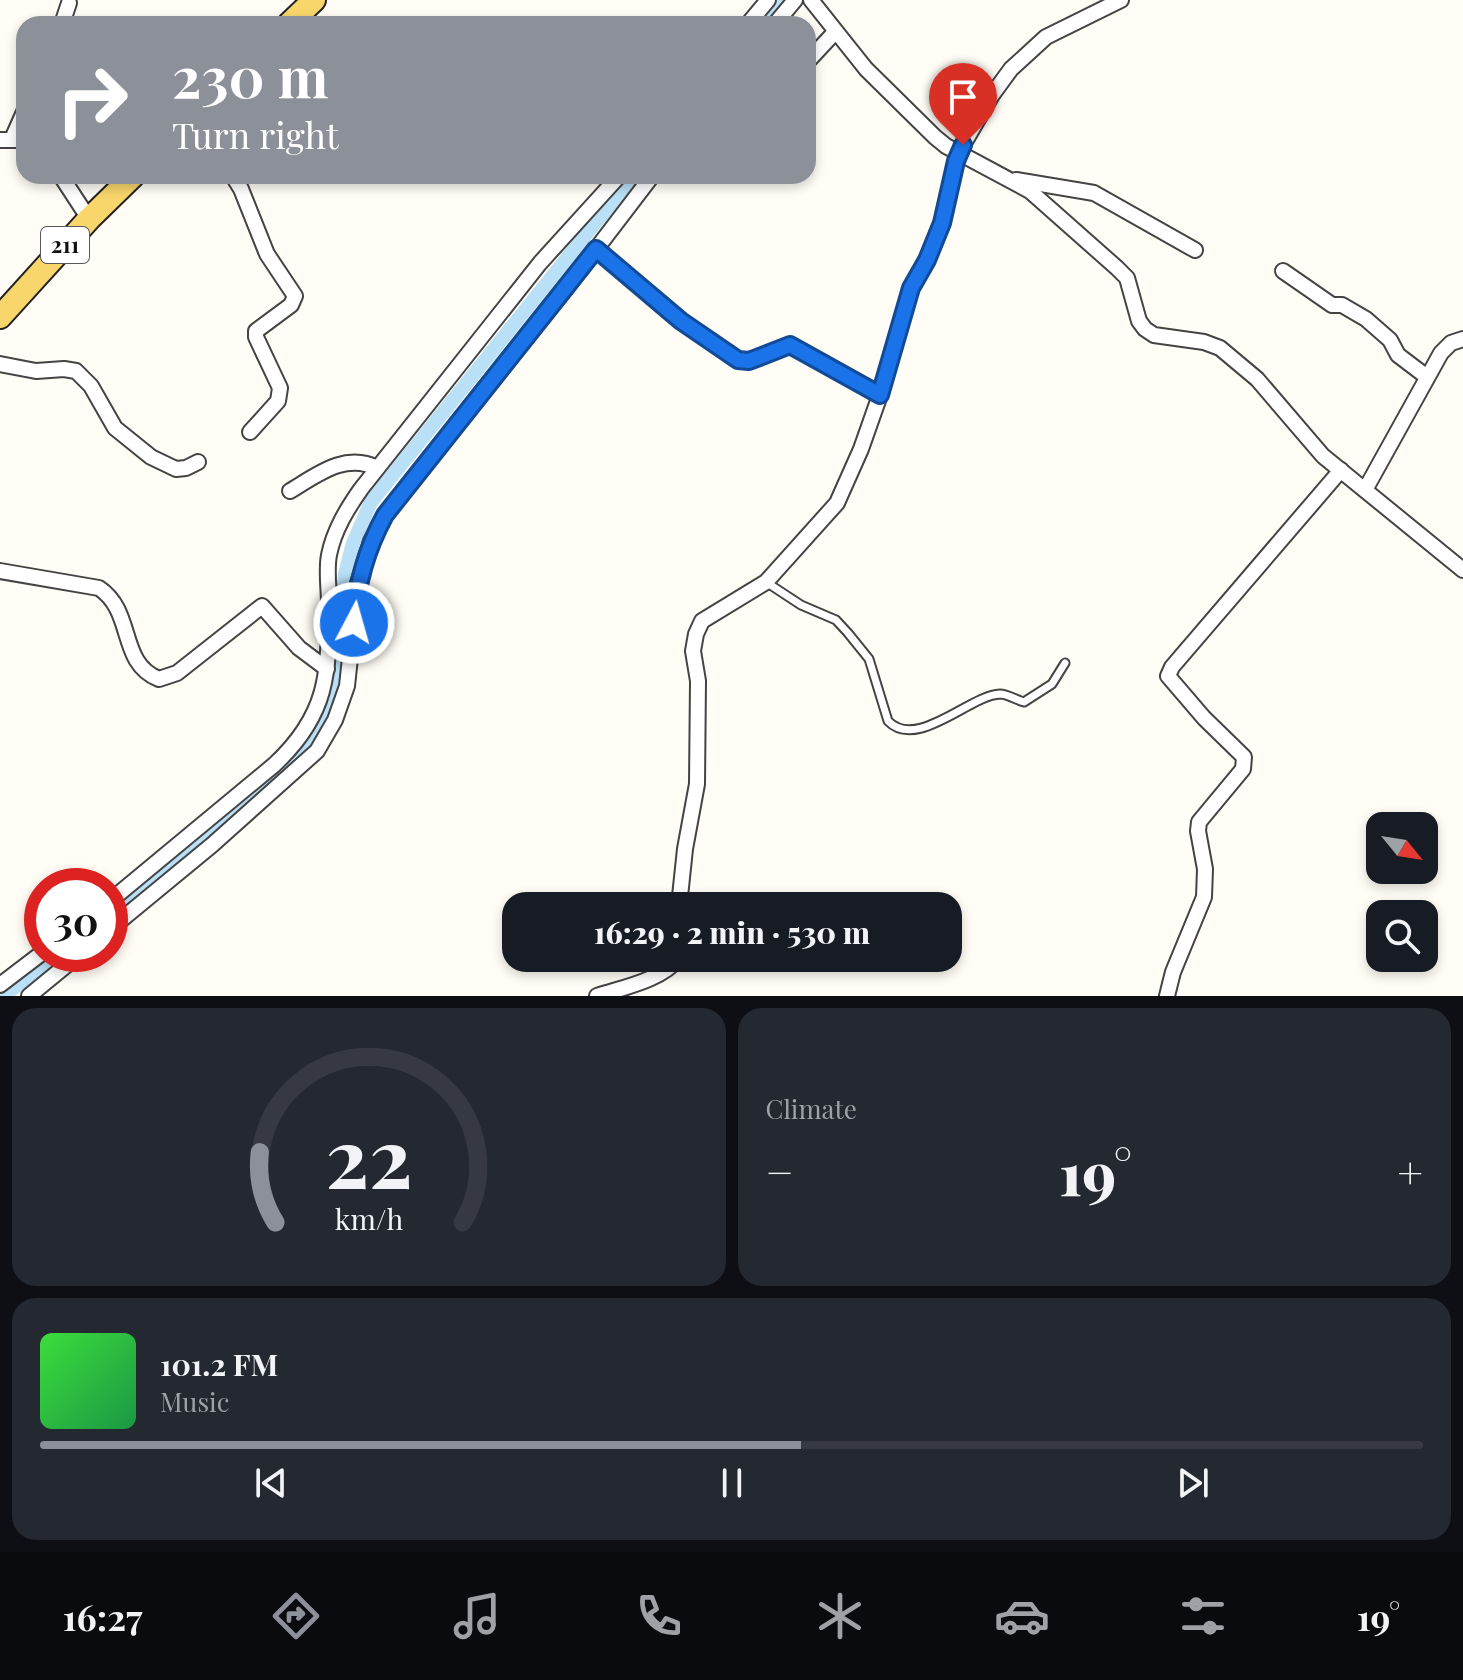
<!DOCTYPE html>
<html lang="en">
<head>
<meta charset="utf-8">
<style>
  body { margin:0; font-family:"Playfair Display",serif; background:#242831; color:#f1f3f6; height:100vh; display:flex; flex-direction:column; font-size:30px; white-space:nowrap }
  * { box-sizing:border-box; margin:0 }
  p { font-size:26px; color:#9ea1a6 }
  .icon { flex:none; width:44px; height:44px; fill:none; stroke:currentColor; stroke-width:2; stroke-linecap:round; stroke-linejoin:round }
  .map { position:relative; height:996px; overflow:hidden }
  .panel { display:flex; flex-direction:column; gap:12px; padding:12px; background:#0d0f14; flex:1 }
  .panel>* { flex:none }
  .top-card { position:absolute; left:16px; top:16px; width:800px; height:168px; border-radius:24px; box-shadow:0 4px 12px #0003; background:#8c9099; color:#fff; overflow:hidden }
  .needle { width:52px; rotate:120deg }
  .buttons { position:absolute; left:1366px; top:812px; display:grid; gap:16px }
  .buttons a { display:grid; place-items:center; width:72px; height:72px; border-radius:16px; background:#171b24; box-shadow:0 4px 12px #0003; font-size:40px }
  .speed { position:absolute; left:24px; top:868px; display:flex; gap:16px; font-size:40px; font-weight:700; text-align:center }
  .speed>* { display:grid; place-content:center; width:104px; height:104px; border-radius:50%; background:#171b24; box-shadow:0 4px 12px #0003; line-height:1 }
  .speed .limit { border:12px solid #d22; background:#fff; color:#111 }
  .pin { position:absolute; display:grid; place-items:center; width:68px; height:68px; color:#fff; margin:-82px -34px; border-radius:50% 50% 50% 0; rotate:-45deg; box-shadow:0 0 8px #0007 }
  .pin .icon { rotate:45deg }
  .me { position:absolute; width:88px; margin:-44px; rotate:6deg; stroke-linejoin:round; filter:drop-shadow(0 0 6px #0008) }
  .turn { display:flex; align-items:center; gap:28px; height:168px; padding:0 24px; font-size:36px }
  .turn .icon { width:104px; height:104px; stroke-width:2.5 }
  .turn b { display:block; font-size:56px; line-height:68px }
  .big { font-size:60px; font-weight:800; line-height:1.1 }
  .panel .card { flex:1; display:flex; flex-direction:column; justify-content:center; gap:12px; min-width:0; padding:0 28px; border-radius:24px; background:#242831 }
  .panel .dial { align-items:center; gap:0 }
  .dial svg { height:208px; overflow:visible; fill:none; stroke:#363941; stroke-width:7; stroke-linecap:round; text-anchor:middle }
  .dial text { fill:#f1f3f6; stroke:none }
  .song { display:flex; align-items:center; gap:24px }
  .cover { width:96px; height:96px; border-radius:12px; background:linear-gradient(135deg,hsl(120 70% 55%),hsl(140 70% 35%)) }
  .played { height:8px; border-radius:4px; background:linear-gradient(90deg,#8c9099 55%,#363941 55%) }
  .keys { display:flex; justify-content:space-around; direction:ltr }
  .heat { display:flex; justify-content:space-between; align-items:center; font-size:44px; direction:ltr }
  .panel .tiles { flex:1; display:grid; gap:12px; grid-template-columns:1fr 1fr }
  .card:last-child { grid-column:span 2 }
  .trip { position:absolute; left:502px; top:892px; width:460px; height:80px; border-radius:24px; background:#171b24; box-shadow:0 4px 12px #0003; font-weight:800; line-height:80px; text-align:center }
  .tabs { display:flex; height:128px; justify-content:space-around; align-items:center; background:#090b0e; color:#9ea1a6 }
  .tabs .icon { width:56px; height:56px }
  .tabs .selected { color:#8c9099 }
  .tabs b { font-size:36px; color:#f1f3f6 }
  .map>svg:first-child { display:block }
</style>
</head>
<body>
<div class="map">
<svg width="1463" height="996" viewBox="0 0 1463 996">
  <rect width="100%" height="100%" fill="#fffdf5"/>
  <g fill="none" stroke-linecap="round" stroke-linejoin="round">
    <g stroke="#b9e0f7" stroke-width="14">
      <path d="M757,24L777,0"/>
      <path d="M110,915L306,749L318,730L336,684L345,574L353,543L371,502L633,176"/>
      <path d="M3,996L59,954"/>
    </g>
    <defs>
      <path id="service" d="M766,582L801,605L836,620L848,633L869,659L888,721C917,751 970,695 1000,694C1007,694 1017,700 1024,702L1052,684L1065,663"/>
      <g id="minor">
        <path d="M811,0L866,69L935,137L946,146L1030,191L1117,268L1127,278L1139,321L1145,329L1154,335L1204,342L1220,348L1257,379L1323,456L1463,570"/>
        <path d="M62,24L69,3"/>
        <path d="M748,24L768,0"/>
        <path d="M775,24L795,0"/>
        <path d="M808,61L835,32"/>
        <path d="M12,139L24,112"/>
        <path d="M0,140H24"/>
        <path d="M61,176L89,219"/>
        <path d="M233,176L241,189L267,254L295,296L291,305L256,331V337L280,388L278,401L250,432"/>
        <path d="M1016,180L1094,193L1195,250"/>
        <path d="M596,249L681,321L738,360L749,361L790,345L880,395"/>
        <path d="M1283,271L1332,305H1342L1366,319L1390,340L1398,355L1427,377"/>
        <path d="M0,364L36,371L64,369L76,371L91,386L115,428L151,457L176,469L186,468L198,462"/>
        <path d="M1365,490L1441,353L1451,343L1463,339"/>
        <path d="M290,491C317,475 345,452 377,468"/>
        <path d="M0,571L99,588C135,612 118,663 159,679L177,673L262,606L299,648L327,669"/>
        <path d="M110,901L274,765C328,715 329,674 329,604C329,588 326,570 329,555C334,530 347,509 361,489L540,263L619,176"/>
        <path d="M679,906L685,849L697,784L698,681L693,651L696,634L702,621L766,582L837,503L861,449L880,395L911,288L927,260L942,223L956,161L963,145L992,95L1011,69L1046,37L1121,0"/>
        <path d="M110,929L212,845L317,751L335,720L347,686L358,583L371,541L385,515L568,286L652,176"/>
        <path d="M0,985L42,953"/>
        <path d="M29,996L80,954"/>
        <path d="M597,996C624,987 660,981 679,958"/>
        <path d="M1167,996L1173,972L1204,897L1205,869L1198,831L1199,822L1243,769L1244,757L1204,718L1168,676L1172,667L1341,470"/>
      </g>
      <g id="primary">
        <path d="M289,24L314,0"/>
        <path d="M0,317L89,219L133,176"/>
      </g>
    </defs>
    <use href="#service" stroke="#444" stroke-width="11"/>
    <use href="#minor" stroke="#444" stroke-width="18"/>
    <use href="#primary" stroke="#222" stroke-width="26"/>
    <use href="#service" stroke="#fff" stroke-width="7"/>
    <use href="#minor" stroke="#fff" stroke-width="14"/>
    <use href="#primary" stroke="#f9d66b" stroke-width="22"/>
  </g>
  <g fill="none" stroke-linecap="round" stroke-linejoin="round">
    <defs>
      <path id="route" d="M354,623C357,583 366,550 385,515L596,249L681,321L738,360L749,361L790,345L880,395L911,288L927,260L942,223L956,161L963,145"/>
    </defs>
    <use href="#route" stroke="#114b97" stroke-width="20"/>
    <use href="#route" stroke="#1a73e8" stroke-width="14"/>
  </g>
  <g text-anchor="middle" stroke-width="8" stroke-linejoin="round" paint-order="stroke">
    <rect fill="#fff" stroke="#585858" stroke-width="2" x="41" y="227" width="48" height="36" rx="6"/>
    <g font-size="22" font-weight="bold" fill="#111">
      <text x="65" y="253">211</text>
    </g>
  </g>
</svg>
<div class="buttons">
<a><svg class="needle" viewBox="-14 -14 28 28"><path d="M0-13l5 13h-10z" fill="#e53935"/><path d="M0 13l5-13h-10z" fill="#9ea1a6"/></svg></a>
<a><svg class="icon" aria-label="search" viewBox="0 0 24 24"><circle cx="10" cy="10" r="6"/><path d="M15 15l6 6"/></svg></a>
</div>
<div class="speed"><div class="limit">30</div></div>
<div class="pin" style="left:963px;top:145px;background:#d93025"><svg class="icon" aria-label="arrive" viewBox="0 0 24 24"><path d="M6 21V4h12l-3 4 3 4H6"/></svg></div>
<svg class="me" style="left:354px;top:623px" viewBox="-20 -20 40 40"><circle r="17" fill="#1a73e8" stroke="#fff" stroke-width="3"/><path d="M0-11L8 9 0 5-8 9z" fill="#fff"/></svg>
<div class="trip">16:29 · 2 min · 530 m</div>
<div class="top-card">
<div class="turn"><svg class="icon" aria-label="right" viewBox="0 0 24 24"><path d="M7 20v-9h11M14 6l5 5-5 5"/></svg><div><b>230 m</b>Turn right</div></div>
</div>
</div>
<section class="panel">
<div class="tiles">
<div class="card dial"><svg viewBox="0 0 100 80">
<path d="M14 69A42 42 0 1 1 86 69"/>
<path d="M14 69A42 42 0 0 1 8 42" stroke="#8c9099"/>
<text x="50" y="56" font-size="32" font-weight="700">22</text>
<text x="50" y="72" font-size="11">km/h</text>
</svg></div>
<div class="card"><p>Climate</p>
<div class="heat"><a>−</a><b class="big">19°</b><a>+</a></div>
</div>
<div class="card">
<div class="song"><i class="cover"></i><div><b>101.2 FM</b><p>Music</p></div></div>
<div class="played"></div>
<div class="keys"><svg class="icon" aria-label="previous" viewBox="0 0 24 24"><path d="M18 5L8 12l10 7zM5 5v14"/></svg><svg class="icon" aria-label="pause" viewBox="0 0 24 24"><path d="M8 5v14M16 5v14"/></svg><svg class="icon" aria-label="next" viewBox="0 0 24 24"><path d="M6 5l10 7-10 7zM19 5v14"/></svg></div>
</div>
</div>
</section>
<nav class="tabs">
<b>16:27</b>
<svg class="icon selected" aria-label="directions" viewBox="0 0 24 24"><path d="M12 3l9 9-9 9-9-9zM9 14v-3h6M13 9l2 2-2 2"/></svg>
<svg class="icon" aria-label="music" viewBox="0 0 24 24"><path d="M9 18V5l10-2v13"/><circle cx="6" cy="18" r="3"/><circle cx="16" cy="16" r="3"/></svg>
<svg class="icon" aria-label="phone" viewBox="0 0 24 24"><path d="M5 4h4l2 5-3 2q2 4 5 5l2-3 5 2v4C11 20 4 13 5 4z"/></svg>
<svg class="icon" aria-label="climate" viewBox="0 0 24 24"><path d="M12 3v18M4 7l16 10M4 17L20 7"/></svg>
<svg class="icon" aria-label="car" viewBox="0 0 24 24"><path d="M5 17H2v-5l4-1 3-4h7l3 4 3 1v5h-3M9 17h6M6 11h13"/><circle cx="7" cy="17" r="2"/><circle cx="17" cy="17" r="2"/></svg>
<svg class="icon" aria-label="filters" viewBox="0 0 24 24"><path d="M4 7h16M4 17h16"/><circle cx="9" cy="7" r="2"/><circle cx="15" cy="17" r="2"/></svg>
<b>19°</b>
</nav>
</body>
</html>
